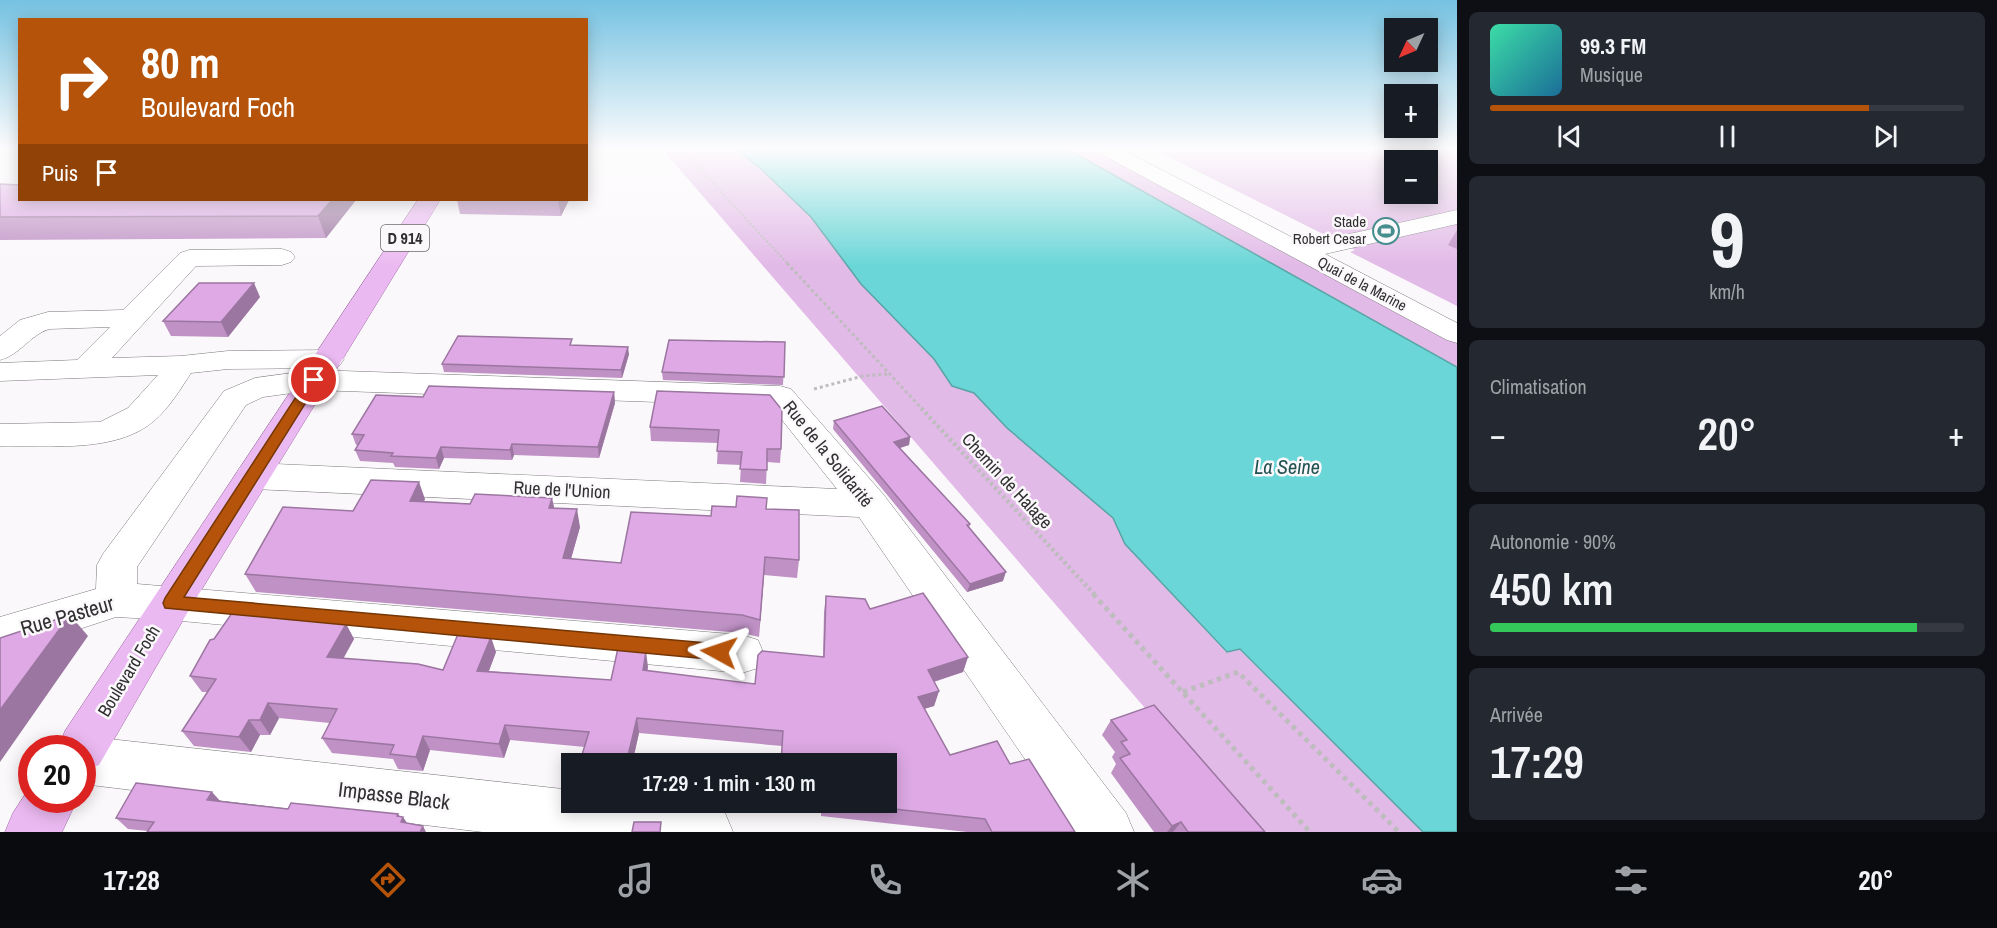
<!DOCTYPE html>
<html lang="fr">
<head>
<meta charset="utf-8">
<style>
  body { margin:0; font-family:"Archivo Narrow",sans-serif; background:#242831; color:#f1f3f6; height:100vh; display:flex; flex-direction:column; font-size:22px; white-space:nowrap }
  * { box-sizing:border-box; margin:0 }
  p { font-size:20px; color:#9ea1a6 }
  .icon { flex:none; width:33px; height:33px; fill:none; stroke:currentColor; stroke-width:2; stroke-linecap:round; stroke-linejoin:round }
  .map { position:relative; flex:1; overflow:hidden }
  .side { display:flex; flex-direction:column; gap:12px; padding:12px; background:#0d0f14; width:540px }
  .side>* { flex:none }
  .top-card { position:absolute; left:18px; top:18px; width:570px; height:183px; border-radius:0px; box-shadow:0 3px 15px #0003; background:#b45309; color:#fff; overflow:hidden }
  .needle { width:39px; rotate:226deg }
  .tools { position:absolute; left:1384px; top:18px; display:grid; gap:12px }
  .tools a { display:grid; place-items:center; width:54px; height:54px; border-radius:0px; background:#171b24; box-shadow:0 3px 15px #0003; font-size:30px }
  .speed { position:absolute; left:18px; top:735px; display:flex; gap:12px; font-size:30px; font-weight:700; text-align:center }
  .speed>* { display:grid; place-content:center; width:78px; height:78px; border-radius:50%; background:#171b24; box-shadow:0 3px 15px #0003; line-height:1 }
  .speed .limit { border:9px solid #d22; background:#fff; color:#111 }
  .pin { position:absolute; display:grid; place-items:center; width:51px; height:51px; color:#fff; margin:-26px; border:3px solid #fff; border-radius:50%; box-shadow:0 2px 6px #0007 }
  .me { position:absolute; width:66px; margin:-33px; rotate:275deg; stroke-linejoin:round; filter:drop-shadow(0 0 4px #0008) }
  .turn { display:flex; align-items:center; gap:21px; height:126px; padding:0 24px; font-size:27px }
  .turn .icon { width:78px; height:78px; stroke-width:2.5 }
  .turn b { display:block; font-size:42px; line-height:51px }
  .then { display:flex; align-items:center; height:57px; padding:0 24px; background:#0003; gap:12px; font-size:22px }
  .big { font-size:45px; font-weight:600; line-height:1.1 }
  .side .card { flex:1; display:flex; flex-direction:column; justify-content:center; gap:9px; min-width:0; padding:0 21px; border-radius:9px; background:#242831 }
  .side .dial { align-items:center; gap:0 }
  .dial b { font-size:78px; line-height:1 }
  .song { display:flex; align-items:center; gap:18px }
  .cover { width:72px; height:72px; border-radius:9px; background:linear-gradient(135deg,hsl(160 70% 55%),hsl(200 70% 35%)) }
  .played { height:6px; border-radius:3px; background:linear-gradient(90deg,#b45309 80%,#363941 80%) }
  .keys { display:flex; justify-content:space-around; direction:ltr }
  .heat { display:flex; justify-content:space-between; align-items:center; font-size:33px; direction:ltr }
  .charge { height:9px; border-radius:4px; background:linear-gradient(90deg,#34c759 90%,#363941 0) }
  .trip { position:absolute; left:561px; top:753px; width:336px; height:60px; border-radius:0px; background:#171b24; box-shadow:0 3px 15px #0003; font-weight:600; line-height:60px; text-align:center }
  .tabs { display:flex; height:96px; justify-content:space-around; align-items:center; background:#090b0e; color:#9ea1a6 }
  .tabs .icon { width:42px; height:42px }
  .tabs .on { color:#b45309 }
  .tabs b { font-size:27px; color:#f1f3f6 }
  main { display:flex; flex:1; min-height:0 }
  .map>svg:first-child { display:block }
</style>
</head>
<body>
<main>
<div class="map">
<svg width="1457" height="832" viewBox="0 0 1457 832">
  <rect width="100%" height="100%" fill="#fbf8fb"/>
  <g fill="#e2bae7" fill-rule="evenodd">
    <path d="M663,150H736L760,168L811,217L861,284L934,359L952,386L974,393L1007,428L1113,518L1125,544L1226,652L1239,649L1423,832H1252Z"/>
    <path d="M1069,150H1099L1457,343V367Z"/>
    <path d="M1155,150H1457V306L1350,252L1355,250ZM1395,160H1428V194H1395Z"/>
  </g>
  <path fill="#6ad6d7" stroke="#59a4a5" stroke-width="1.5" d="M737,150H1069L1457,367V832H1423L1240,649L1227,652L1125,544L1113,518L1007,428L974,393L952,386L934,359L861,284L811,217L760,168Z"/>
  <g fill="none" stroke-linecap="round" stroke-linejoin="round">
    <defs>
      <g id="minor">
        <path d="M1098,150H1123L1305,244L1457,210V224L1325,254L1457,323V343L1447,340L1101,154Z"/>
        <path d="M282,249L291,252L295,257L291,262L282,265L196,266L112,358L181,356L228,351L329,350L340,353L344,359L340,365L329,368L228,369L191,373C180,390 169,408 154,421C115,454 48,445 0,446V424L100,422L128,408L158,375L0,381V363L77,360L110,327L49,329C30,335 20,355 0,360V336L20,320L48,312L123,310L180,253L189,250Z"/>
        <path d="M314,370L780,386L791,389L883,494L1126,813L1134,832H1075L859,517L253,489L240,485L235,476L240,467L253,463L837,489L771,406L314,390L263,397L246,405L137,567V584L742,635L758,640L764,654L758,668L742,673L171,620L116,617L0,655V617L96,589L97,565L103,554L224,391L255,378Z"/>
        <path d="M82,736L572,790V802C620,802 680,795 725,813L733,832H483L82,784V748H62L64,743Z"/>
      </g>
      <g id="major">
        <path d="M418,200H440L186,615L99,765L82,771V748H58L65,731Z"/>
        <path d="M32,784V800H77L62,832H5L13,813Z"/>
      </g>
    </defs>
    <use href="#minor" stroke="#7b797b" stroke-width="1"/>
    <use href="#major" stroke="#a16ba7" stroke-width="1"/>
    <path stroke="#bebcbe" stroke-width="2" stroke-dasharray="2 2" stroke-linecap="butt" d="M682,150L788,264"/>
    <g stroke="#bebcbe" stroke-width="3" stroke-dasharray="3 3" stroke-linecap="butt">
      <path d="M787,263L923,410"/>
      <path d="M814,389L863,376L889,374"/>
    </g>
    <path stroke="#bebcbe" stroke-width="4.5" stroke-dasharray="3 3" stroke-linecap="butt" d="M921,408L1095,595"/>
    <g stroke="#bebcbe" stroke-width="5" stroke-dasharray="4.5 4.5" stroke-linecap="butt">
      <path d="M1093,594L1310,832"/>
      <path d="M1183,692L1238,672L1399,832"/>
    </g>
    <use href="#minor" fill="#fff" fill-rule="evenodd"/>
    <use href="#major" fill="#ebb9f1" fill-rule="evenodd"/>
  </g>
  <g fill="#bf91c5">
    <path d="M0,184L20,200H356L326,238L0,240Z"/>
    <path d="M457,200H569L561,216L460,214Z"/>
    <path d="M1457,230V249L1448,245Z"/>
    <path d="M260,297L228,337L171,336L163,321Z"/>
    <path d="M785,342L783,385L663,380L662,372Z"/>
    <path d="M573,345L629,354L622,378L444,372L442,364Z"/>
    <path d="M657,391L781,449L780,463L767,462L766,484L740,482L741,465L717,464L718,443L651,441L650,427Z"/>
    <path d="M614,392L615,403L599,458L514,455L512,460L444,458L439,469L395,467L393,463L360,461L355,450L358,445H356L352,434L423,397Z"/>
    <path d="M834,421L910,437L909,445L900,448L970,524L969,528L1003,581L967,592L833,429Z"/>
    <path d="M425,499L424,501L554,508L580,527L571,559L621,563L711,516L766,509L799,560L797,578L764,575L759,637L742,633L256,592L245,574L353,511Z"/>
    <path d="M826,596L870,609L968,657L963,672L934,682L939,691L934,706L924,709L950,755L1010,764L1075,832H967L821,816V805L801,802H886L782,746L639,733L632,764H583L581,758L585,747L510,740L504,758L430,750L423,771L398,769L393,759L332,753L322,738L330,723L279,718L270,735H260L251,752L194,746L182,731L208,692H202L190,676L346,624L354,639L343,658L443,670L496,652L489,671L611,680L648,667L647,671L755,684L823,657L824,612Z"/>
    <path d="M1111,720L1265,832H1154L1111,773L1116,764L1112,757L1115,752L1102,735Z"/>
    <path d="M221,802L288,809L399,816L403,817L407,823L148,831L128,829L116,818Z"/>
  </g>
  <g fill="#9b76a0">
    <path d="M332,200H356L326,238L318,216Z"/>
    <path d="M558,200H569L561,216Z"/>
    <path d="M254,283L260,297L228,337L221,322Z"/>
    <path d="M628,347L629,354L622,378L621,370Z"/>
    <path d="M614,392L615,403L599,458L598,447Z"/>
    <path d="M910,437L909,445L893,450L894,442Z"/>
    <path d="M512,444L514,455L512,460L510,450Z"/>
    <path d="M441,447L444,458L439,469L436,458Z"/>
    <path d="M419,482L425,499L417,518L410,501Z"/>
    <path d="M552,498L556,515L549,508Z"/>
    <path d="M577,509L580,527L566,576L563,558Z"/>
    <path d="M765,557L764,575L759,637L760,620Z"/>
    <path d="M1006,572L1003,581L967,592L970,584Z"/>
    <path d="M70,615L88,636L0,762V710Z"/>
    <path d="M346,624L354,639L336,672L327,657Z"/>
    <path d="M491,637L496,652L483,686L477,671Z"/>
    <path d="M646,651L648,667L644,686L643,670Z"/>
    <path d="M968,657L963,672L923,685L928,670Z"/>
    <path d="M939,691L934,706L913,712L918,697Z"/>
    <path d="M268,703L279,718L270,735L260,720Z"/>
    <path d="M637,718L639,733L632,764H626Z"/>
    <path d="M249,720L260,735L251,752L239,737Z"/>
    <path d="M505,725L510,740L504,758L499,744Z"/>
    <path d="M423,736L430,750L423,771L416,757Z"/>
    <path d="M212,792L222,803L207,800Z"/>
    <path d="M398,814L402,820L403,817L410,828L408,832L397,816Z"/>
    <path d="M1181,822L1173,832H1167L1172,826Z"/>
    <path d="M423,826L426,832H420Z"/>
  </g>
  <g fill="#dea9e5" stroke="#9b76a0" stroke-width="1.5">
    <path d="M0,184L20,185V200H332L318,216L0,217Z"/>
    <path d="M199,283H254L221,322L163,321Z"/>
    <path d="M458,336L572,339L570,345L628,347L621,370L442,364Z"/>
    <path d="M669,340L785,342L784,377L662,372Z"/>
    <path d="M429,386L614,392L598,447L512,444L510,450L441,447L436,458L391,456L393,453L355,450L364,435L352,434L376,395L423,397Z"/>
    <path d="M657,391L770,395L782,410L781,449H767V470L740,469L742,452L717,451L719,430L650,427Z"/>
    <path d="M882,406L910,437L894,442L970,524L967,525L1006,572L970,584L834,421Z"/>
    <path d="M371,480L419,482L410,501L470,504L475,494L552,498L549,508L577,509L563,558L621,563L631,512L711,516L712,506L736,507L737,496L767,498L766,509L799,510V560L765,557L760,620L742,615L245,574L283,507L353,511Z"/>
    <path d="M923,593L968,657L928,670L939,691L918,697L950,755L997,741L1010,764L1029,759L1075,832H992L985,819L830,802H886V764H781L783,731L637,718L626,764L581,758L589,732L505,725L499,744L423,736L416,757L390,754L394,745L322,738L337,709L268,703L260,720H249L239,737L182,731L216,679L190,676L210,640L214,639L232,613L346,624L327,657L418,664L443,670L458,634L491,637L477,671L611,680L618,648L646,651L643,670L755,684L758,655L762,651L824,657L826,596L865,599L870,609Z"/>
    <path d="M70,615L0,710V638Z"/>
    <path d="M1154,705L1265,832H1188L1181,822L1172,826L1120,758L1130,754L1121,742L1127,740L1111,720Z"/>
    <path d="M136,783L212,792L207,800L288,809L291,803L398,814L397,816L403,817L401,822L423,826L420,832H147L154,822L116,818Z"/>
    <path d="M634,822H661L660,832H632Z"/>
  </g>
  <linearGradient id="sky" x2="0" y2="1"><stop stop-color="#75c2e1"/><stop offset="0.56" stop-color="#fdfcfd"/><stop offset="1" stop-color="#fdfcfd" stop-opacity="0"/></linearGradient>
  <rect width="1457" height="266" fill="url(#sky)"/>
  <path fill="#b45309" stroke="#753606" stroke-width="1.5" d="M314,376L320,380L184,597L719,644L725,647L728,652L725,658L719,660L165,608L163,603L165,598L307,380Z"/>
  <defs>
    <symbol id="stadium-ring" viewBox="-11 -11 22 22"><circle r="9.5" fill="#fbf8fb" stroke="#468e8e" stroke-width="1.5"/><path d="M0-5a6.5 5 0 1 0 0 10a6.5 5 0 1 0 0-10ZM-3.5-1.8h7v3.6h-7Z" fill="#468e8e"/></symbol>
  </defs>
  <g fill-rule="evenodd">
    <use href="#stadium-ring" x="1371" y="216" width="30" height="30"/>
  </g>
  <g text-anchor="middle" stroke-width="5" stroke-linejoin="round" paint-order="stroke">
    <g font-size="15" fill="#313031" stroke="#fbf8fb" text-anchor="end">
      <text x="1366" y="227">Stade<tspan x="1366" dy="17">Robert Cesar</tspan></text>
    </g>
    <g font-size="15" fill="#313031" stroke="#fbf8fb">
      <text transform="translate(1362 284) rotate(28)" y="5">Quai de la Marine</text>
    </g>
    <rect fill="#fbf8fb" stroke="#6e6c6e" stroke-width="1.5" x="381" y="225" width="48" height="26" rx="4.5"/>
    <g font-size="16" font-weight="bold" fill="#313031">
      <text x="405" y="244">D 914</text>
    </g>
    <g font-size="18" fill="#313031" stroke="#fbf8fb">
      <text transform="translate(828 454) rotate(51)" y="6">Rue de la Solidarité</text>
      <text transform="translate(1007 481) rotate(47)" y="6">Chemin de Halage</text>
      <text transform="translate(562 490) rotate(3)" y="6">Rue de l'Union</text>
      <text transform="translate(129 671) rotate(-59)" y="6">Boulevard Foch</text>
    </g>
    <g font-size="20" font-style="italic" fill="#205050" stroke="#fbf8fb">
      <text x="1287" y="474">La Seine</text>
    </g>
    <g font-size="21" fill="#313031" stroke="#fbf8fb">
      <text transform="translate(67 616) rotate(-16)" y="7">Rue Pasteur</text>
      <text transform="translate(394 796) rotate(7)" y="7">Impasse Black</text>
    </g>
  </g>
</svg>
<div class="tools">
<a><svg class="needle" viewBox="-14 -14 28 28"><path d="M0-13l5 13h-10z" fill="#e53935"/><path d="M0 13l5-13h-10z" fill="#9ea1a6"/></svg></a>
<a>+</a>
<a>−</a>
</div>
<div class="speed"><div class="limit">20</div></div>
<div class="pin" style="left:314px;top:380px;background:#d93025"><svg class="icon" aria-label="arrive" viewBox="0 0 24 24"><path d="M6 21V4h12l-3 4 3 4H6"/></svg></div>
<svg class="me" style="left:719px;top:652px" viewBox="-20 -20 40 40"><path d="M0-17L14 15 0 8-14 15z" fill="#b45309" stroke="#fff" stroke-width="4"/></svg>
<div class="trip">17:29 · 1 min · 130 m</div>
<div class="top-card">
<div class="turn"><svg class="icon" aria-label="right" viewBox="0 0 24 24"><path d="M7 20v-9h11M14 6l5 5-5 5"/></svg><div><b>80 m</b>Boulevard Foch</div></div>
<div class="then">Puis<svg class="icon" aria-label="arrive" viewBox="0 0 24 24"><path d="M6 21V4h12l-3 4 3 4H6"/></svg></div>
</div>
</div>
<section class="side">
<div class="card">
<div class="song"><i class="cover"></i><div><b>99.3 FM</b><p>Musique</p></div></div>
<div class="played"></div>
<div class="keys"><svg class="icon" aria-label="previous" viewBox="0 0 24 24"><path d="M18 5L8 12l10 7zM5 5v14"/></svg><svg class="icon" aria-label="pause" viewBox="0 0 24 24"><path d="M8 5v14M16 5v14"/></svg><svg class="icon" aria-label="next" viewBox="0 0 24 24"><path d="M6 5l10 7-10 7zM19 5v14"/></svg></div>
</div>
<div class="card dial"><b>9</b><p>km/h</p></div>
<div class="card"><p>Climatisation</p>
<div class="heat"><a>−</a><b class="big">20°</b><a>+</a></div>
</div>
<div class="card"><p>Autonomie · 90%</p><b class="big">450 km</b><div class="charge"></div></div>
<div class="card"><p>Arrivée</p><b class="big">17:29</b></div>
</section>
</main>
<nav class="tabs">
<b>17:28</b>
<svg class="icon on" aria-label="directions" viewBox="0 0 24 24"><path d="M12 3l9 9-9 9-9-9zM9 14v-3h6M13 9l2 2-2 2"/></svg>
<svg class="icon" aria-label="music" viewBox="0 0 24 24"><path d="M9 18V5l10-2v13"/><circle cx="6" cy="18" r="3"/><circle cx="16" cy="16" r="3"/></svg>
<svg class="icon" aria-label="phone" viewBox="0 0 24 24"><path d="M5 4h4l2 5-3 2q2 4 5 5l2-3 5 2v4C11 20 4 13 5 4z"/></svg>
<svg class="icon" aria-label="climate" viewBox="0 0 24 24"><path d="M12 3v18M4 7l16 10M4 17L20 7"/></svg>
<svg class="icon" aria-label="car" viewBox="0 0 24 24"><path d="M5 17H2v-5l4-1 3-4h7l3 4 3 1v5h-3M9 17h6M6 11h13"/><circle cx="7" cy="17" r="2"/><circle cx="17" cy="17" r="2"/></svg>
<svg class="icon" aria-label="filters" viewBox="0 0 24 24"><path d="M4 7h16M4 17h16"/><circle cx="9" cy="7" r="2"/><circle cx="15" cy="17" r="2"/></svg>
<b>20°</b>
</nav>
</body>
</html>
